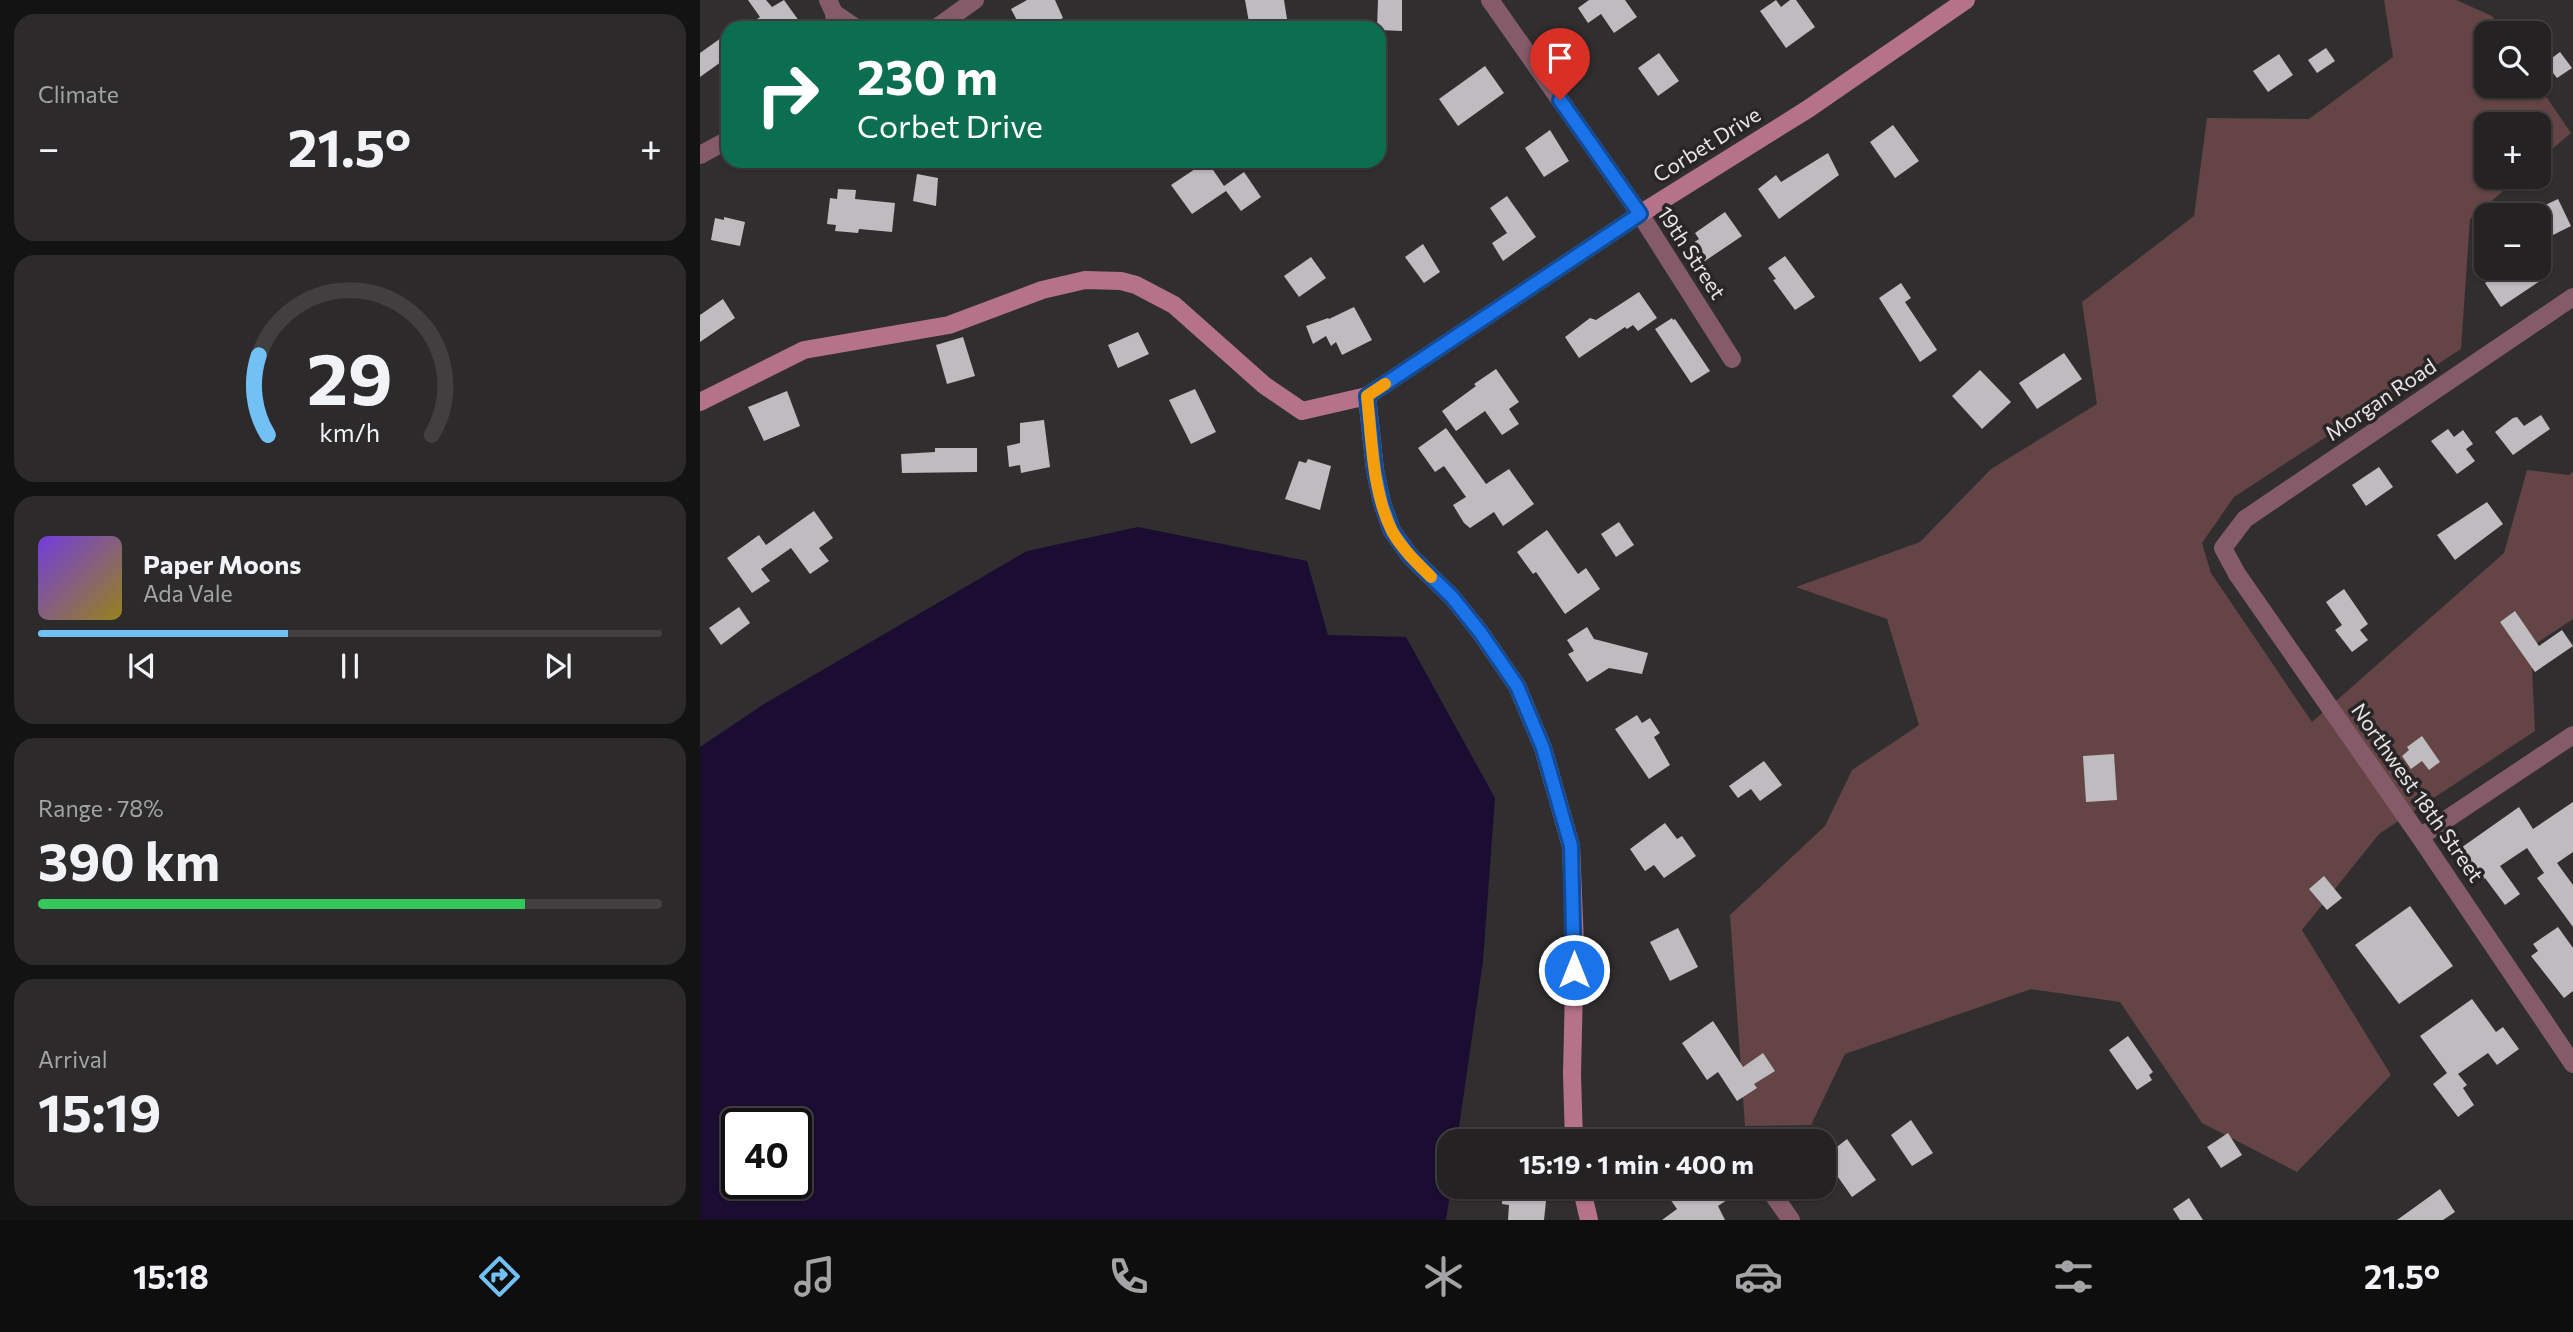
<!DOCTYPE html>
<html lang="en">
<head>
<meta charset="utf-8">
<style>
  body { margin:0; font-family:Commissioner,sans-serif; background:#2d2a2c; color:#f1f3f6; height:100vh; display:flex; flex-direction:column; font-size:26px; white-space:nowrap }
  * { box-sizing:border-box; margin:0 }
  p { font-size:23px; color:#a3a4a6 }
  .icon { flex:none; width:38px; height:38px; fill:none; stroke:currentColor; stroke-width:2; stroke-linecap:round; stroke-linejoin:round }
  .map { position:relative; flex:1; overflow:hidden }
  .sheet { display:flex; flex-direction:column; gap:14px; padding:14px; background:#141314; width:700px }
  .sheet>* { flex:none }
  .guide { position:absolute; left:21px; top:21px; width:665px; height:147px; border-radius:21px; box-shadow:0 2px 5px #0004,0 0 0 2px #423f41; background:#0b6e4f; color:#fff; overflow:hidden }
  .buttons { position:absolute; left:1774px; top:21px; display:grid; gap:14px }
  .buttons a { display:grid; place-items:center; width:77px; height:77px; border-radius:14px; background:#252224; box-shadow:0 2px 5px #0004,0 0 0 2px #423f41; font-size:35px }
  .speed { position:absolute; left:21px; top:1108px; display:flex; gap:14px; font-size:35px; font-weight:700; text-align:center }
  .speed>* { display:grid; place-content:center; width:91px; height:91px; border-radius:50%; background:#252224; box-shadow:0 2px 5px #0004,0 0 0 2px #423f41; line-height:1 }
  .speed .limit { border:4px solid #111; border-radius:10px; background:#fff; color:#111 }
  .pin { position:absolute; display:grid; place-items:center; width:60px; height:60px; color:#fff; margin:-72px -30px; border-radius:50% 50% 50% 0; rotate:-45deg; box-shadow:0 0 7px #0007 }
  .pin .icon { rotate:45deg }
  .me { position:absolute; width:77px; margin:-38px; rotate:0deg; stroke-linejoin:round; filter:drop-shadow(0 0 5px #0008) }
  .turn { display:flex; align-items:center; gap:24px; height:147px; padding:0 21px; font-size:32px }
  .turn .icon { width:91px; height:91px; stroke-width:2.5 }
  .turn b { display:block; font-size:49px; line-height:60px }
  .big { font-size:52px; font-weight:700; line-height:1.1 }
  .sheet .widget { flex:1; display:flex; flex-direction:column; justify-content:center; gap:10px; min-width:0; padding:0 24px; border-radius:21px; background:#2d2a2c }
  .sheet .dial { align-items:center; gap:0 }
  .dial svg { height:182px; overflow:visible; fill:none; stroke:#423f41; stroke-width:7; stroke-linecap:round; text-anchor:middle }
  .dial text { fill:#f1f3f6; stroke:none }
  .song { display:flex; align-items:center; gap:21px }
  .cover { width:84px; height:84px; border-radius:10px; background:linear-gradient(135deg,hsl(260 70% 55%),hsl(50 70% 35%)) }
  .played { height:7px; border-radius:4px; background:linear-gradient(90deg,#71c1f5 40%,#423f41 40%) }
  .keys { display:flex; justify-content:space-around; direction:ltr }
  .heat { display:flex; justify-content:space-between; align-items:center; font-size:38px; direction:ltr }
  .charge { height:10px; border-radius:5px; background:linear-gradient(90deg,#34c759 78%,#423f41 0) }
  .trip { position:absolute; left:737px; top:1129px; width:399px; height:70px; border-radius:21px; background:#252224; box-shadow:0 2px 5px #0004,0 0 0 2px #423f41; font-weight:700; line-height:70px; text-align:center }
  .menu { display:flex; height:112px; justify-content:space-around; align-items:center; background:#0f0e0e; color:#a3a4a6 }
  .menu .icon { width:49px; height:49px }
  .menu .on { color:#71c1f5 }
  .menu b { font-size:32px; color:#f1f3f6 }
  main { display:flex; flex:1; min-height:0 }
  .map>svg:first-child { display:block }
</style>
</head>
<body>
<main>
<section class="sheet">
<div class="widget"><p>Climate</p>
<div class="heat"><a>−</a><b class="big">21.5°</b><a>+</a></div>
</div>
<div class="widget dial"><svg viewBox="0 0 100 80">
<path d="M14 69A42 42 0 1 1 86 69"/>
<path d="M14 69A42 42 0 0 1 10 34" stroke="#71c1f5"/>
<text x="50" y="56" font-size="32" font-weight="700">29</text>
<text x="50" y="72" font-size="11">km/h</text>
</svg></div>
<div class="widget">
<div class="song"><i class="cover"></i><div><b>Paper Moons</b><p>Ada Vale</p></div></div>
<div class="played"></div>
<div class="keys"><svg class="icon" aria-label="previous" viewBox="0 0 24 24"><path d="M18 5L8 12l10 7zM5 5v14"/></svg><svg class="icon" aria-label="pause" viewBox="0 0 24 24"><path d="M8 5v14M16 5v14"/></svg><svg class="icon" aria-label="next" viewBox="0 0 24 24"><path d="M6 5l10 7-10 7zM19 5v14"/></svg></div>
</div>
<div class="widget"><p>Range · 78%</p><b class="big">390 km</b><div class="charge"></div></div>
<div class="widget"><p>Arrival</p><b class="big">15:19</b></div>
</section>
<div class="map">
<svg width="1873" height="1220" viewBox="0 0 1873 1220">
  <rect width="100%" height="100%" fill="#312e30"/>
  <path fill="#644445" d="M1684,0H1756L1792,16L1804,33H1787V86H1839L1871,133L1839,160V124H1787V177H1820L1770,219L1761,349L1534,497L1502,543L1511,573L1612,722L1804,553L1827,470L1869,475L1873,472V619L1831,647L1835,731L1679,834L1602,930L1691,1075L1597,1172L1502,1123L1420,1002L1331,989L1145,1054L1111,1125L1045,1126L1030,915L1125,826L1152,770L1219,725L1187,619L1096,587L1220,542L1291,469L1397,404L1382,302L1494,216L1507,118L1609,119L1693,57Z"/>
  <path fill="#1b0d32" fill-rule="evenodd" d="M438,527L607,561L628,635L706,637L795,798L783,961L757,1141H749V1186L751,1187L746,1220H0V747L64,704L327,551ZM37,1124H96V1183H37Z"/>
  <g fill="#bebcbf">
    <path d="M48,0H66L72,7L84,0L104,28H44L60,17Z"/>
    <path d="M327,0H355L363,18L343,28H321L311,9Z"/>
    <path d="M545,0H584L587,19L580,20L581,28H550Z"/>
    <path d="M678,0H702V31L679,30L677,28Z"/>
    <path d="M889,0H925L937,17L914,33L901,14L888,23L878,8Z"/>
    <path d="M1076,0L1081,7L1090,0H1096L1115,27L1086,48L1060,11Z"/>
    <path d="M21,38L28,47V57L0,77V53Z"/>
    <path d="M1626,48L1635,61L1617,73L1608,60Z"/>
    <path d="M1860,52L1872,68L1857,78L1845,63Z"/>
    <path d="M959,53L979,81L958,96L938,68Z"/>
    <path d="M1579,54L1593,75L1568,92L1553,71Z"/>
    <path d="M785,66L804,93L758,126L739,99Z"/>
    <path d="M1193,125L1219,161L1195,178L1170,142Z"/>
    <path d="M850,130L869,161L844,177L825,148Z"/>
    <path d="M1128,153L1139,175L1079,219L1058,189L1076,175L1081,182Z"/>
    <path d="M507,161L524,186L544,172L561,197L541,211L526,191L492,214L471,185Z"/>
    <path d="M217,174L238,178L236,206L213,201Z"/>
    <path d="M138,189L156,190L155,199L195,203L192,232L159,229L158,233L135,231L136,225L127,224L130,198L137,199Z"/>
    <path d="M807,196L836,237L803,261L792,243L807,233L790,208Z"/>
    <path d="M1858,199L1871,226L1839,242V208Z"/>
    <path d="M1025,212L1042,236L1002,263L990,245L999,239L995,233Z"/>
    <path d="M24,217L45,222L40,246L11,240L15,218L24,220Z"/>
    <path d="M723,244L740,272L724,283L705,257Z"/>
    <path d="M1085,256L1115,297L1095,310L1073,280L1076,279L1068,268Z"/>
    <path d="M611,257L626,278L599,297L584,276Z"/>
    <path d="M1807,268H1831L1840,281L1801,307L1785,283Z"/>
    <path d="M1201,283L1211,298L1205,302L1237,350L1220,362L1179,298Z"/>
    <path d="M939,292L957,318L938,331L933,325L927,329L925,327L879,358L865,337L890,318L896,320Z"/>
    <path d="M23,299L35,318L0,342V315Z"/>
    <path d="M654,307L672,340L642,355L636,342L631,346L626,336L613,344L606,326L628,318L629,319Z"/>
    <path d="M972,318L973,320L975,319L1010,371L991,383L955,329Z"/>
    <path d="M438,332L449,354L418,368L408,345Z"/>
    <path d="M263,337L275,376L247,384L236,345Z"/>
    <path d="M1364,353L1382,379L1337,409L1319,383Z"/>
    <path d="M796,369L819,402L809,409L819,424L802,435L785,411L756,431L742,411L776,386L774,384Z"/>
    <path d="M1280,370L1311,402L1282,429L1252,396Z"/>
    <path d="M495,389L516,432L491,444L469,400Z"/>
    <path d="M87,391L100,426L64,441L48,407Z"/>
    <path d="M1841,415L1850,429L1813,455L1795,432L1813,418L1817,417L1824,426Z"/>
    <path d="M344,420L350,467L321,473L320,465L309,467L307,446L320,443V423Z"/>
    <path d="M746,428L786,484L809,469L834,504L803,526L794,512L770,528L764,523L753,505L766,497L744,466L735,472L718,448Z"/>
    <path d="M1748,429L1754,437L1763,430L1773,444L1766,449L1775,461L1757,474L1731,441Z"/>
    <path d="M235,448H277V472L202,473L201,454L235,452Z"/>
    <path d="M608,459L631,466L620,510L585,499L599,461L606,463Z"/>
    <path d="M1679,467L1693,487L1666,506L1652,485Z"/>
    <path d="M1787,502L1803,524L1755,560L1737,535Z"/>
    <path d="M114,511L133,538L119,548L129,561L110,574L91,548L61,569L70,581L52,593L27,558L59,535L66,545Z"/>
    <path d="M919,522L934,545L916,557L901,534Z"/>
    <path d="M847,530L878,574L886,568L900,589L865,614L836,572L833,574L817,552Z"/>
    <path d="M1644,589L1668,624L1660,630L1668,640L1652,652L1635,630L1642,625L1626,602Z"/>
    <path d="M39,607L50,623L21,645L9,628Z"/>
    <path d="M1815,611L1839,646L1862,630L1873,646L1835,672L1800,622Z"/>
    <path d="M887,627L894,639L948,653L942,674L909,668L887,682L868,654L874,651L867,640Z"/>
    <path d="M937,715L942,723L950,718L960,733L954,737L970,765L949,779L915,729Z"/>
    <path d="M1722,736L1740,762L1729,770L1722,761L1711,769L1702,756L1709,750L1707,747Z"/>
    <path d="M1414,754L1417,800L1386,802L1383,756Z"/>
    <path d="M1064,761L1082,785L1060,801L1051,789L1038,798L1029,786Z"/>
    <path d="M1873,802V852L1857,863L1873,885V927L1837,878L1844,873L1827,848L1800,866L1820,894L1805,905L1785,878L1781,881L1775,870L1772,872L1758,850L1819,807L1833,829Z"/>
    <path d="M965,823L977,839L982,836L996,856L964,878L954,865L945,871L930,849Z"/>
    <path d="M1624,876L1642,898L1627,910L1609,889Z"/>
    <path d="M1710,906L1753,966L1699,1004L1655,945Z"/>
    <path d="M1858,927L1873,948V991L1864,998L1831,956L1838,951L1833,944Z"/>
    <path d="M978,928L998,967L970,981L950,942Z"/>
    <path d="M1772,999L1796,1032L1803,1027L1819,1049L1797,1065L1788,1053L1758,1074L1767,1085L1763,1088L1774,1105L1758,1117L1733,1084L1747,1073L1720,1036Z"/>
    <path d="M1013,1021L1043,1067L1063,1053L1075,1071L1054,1084L1057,1088L1037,1101L1018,1072L1007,1080L982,1043Z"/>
    <path d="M1428,1036L1453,1072L1449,1075L1452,1080L1437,1090L1409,1050Z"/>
    <path d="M1211,1120L1233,1153L1212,1166L1191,1135Z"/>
    <path d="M1528,1133L1542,1155L1521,1168L1507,1147Z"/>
    <path d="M1147,1139L1176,1180L1152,1197L1124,1157Z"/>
    <path d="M803,1186H840L839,1200L846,1201L844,1220H808L809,1205L802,1204Z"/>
    <path d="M961,1186H996L1000,1193L1009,1186H1026L1033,1196L1018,1206L1025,1220H962L977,1209Z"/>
    <path d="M1740,1189L1755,1212L1743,1220H1697Z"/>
    <path d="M1489,1198L1503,1220H1480L1473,1209Z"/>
  </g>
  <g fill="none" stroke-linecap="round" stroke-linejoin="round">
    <g stroke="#855b6a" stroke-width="18">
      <path d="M128,0L134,13L136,28"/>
      <path d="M790,0L940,214L1032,359"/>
      <path d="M134,13L156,28"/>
      <path d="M236,28L275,0"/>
      <path d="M0,155L28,140"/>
      <path d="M1873,297L1545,519L1523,548L1537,574L1720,837L1873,1064"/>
      <path d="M667,396L940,214"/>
      <path d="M1720,837L1873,735"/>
      <path d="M1067,1186L1091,1220"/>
    </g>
    <g stroke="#b5738a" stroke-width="18">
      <path d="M940,214L1108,109L1266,0"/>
      <path d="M0,402L104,350L249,325L342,290L385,280L421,281L436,285L474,305L564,385L602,411L667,396L675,470L682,503L692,531L710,556L752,597L780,632L817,686L843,748L871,846L875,944L872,1074L874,1141"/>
      <path d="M881,1186L889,1220"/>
    </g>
  </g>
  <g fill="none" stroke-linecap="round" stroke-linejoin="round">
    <defs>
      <path id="route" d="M860,100L940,214L667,396L675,470L682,503L692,531L710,556L752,597L780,632L817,686L843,748L871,846L874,970"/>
    </defs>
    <use href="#route" stroke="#114b97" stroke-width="18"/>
    <use href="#route" stroke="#1a73e8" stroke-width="12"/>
    <path stroke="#f59e0b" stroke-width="12" d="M685,384L667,396C672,440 672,491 692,531C702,549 717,563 731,577"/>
  </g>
  <g text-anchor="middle" stroke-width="7" stroke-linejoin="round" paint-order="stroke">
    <g font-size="21" fill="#e7e5e6" stroke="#272526">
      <text transform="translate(1007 145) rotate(-32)" y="7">Corbet Drive</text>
      <text transform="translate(991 253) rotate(57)" y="7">19th Street</text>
      <text transform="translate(1681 400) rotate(-34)" y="7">Morgan Road</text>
      <text transform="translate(1717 793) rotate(55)" y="7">Northwest 18th Street</text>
    </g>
  </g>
</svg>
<div class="buttons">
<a><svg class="icon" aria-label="search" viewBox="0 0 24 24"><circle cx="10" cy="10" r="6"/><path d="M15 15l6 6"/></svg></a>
<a>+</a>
<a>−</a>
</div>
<div class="speed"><div class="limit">40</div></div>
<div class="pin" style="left:860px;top:100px;background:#d93025"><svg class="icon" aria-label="arrive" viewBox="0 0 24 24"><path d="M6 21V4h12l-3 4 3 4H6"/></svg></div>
<svg class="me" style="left:874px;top:970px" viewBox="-20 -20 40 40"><circle r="17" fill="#1a73e8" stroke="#fff" stroke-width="3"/><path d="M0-11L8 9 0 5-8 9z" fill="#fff"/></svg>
<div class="trip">15:19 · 1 min · 400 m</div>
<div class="guide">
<div class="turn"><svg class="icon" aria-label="right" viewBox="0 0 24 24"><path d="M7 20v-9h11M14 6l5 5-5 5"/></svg><div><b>230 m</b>Corbet Drive</div></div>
</div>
</div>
</main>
<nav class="menu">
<b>15:18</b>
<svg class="icon on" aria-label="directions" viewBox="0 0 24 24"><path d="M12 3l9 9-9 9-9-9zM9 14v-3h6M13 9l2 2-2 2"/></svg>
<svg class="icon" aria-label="music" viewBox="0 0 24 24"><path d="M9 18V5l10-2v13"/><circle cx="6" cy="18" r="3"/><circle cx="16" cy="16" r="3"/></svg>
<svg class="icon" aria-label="phone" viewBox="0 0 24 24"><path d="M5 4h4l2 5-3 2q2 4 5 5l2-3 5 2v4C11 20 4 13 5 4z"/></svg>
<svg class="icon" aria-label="climate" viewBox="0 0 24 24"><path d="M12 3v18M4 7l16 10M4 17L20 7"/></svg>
<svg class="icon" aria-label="car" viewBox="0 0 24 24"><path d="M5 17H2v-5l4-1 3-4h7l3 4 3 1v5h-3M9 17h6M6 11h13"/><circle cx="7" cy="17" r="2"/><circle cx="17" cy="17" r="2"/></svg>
<svg class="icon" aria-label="filters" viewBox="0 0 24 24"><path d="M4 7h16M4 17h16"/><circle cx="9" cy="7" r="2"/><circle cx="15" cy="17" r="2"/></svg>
<b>21.5°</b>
</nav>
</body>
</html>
